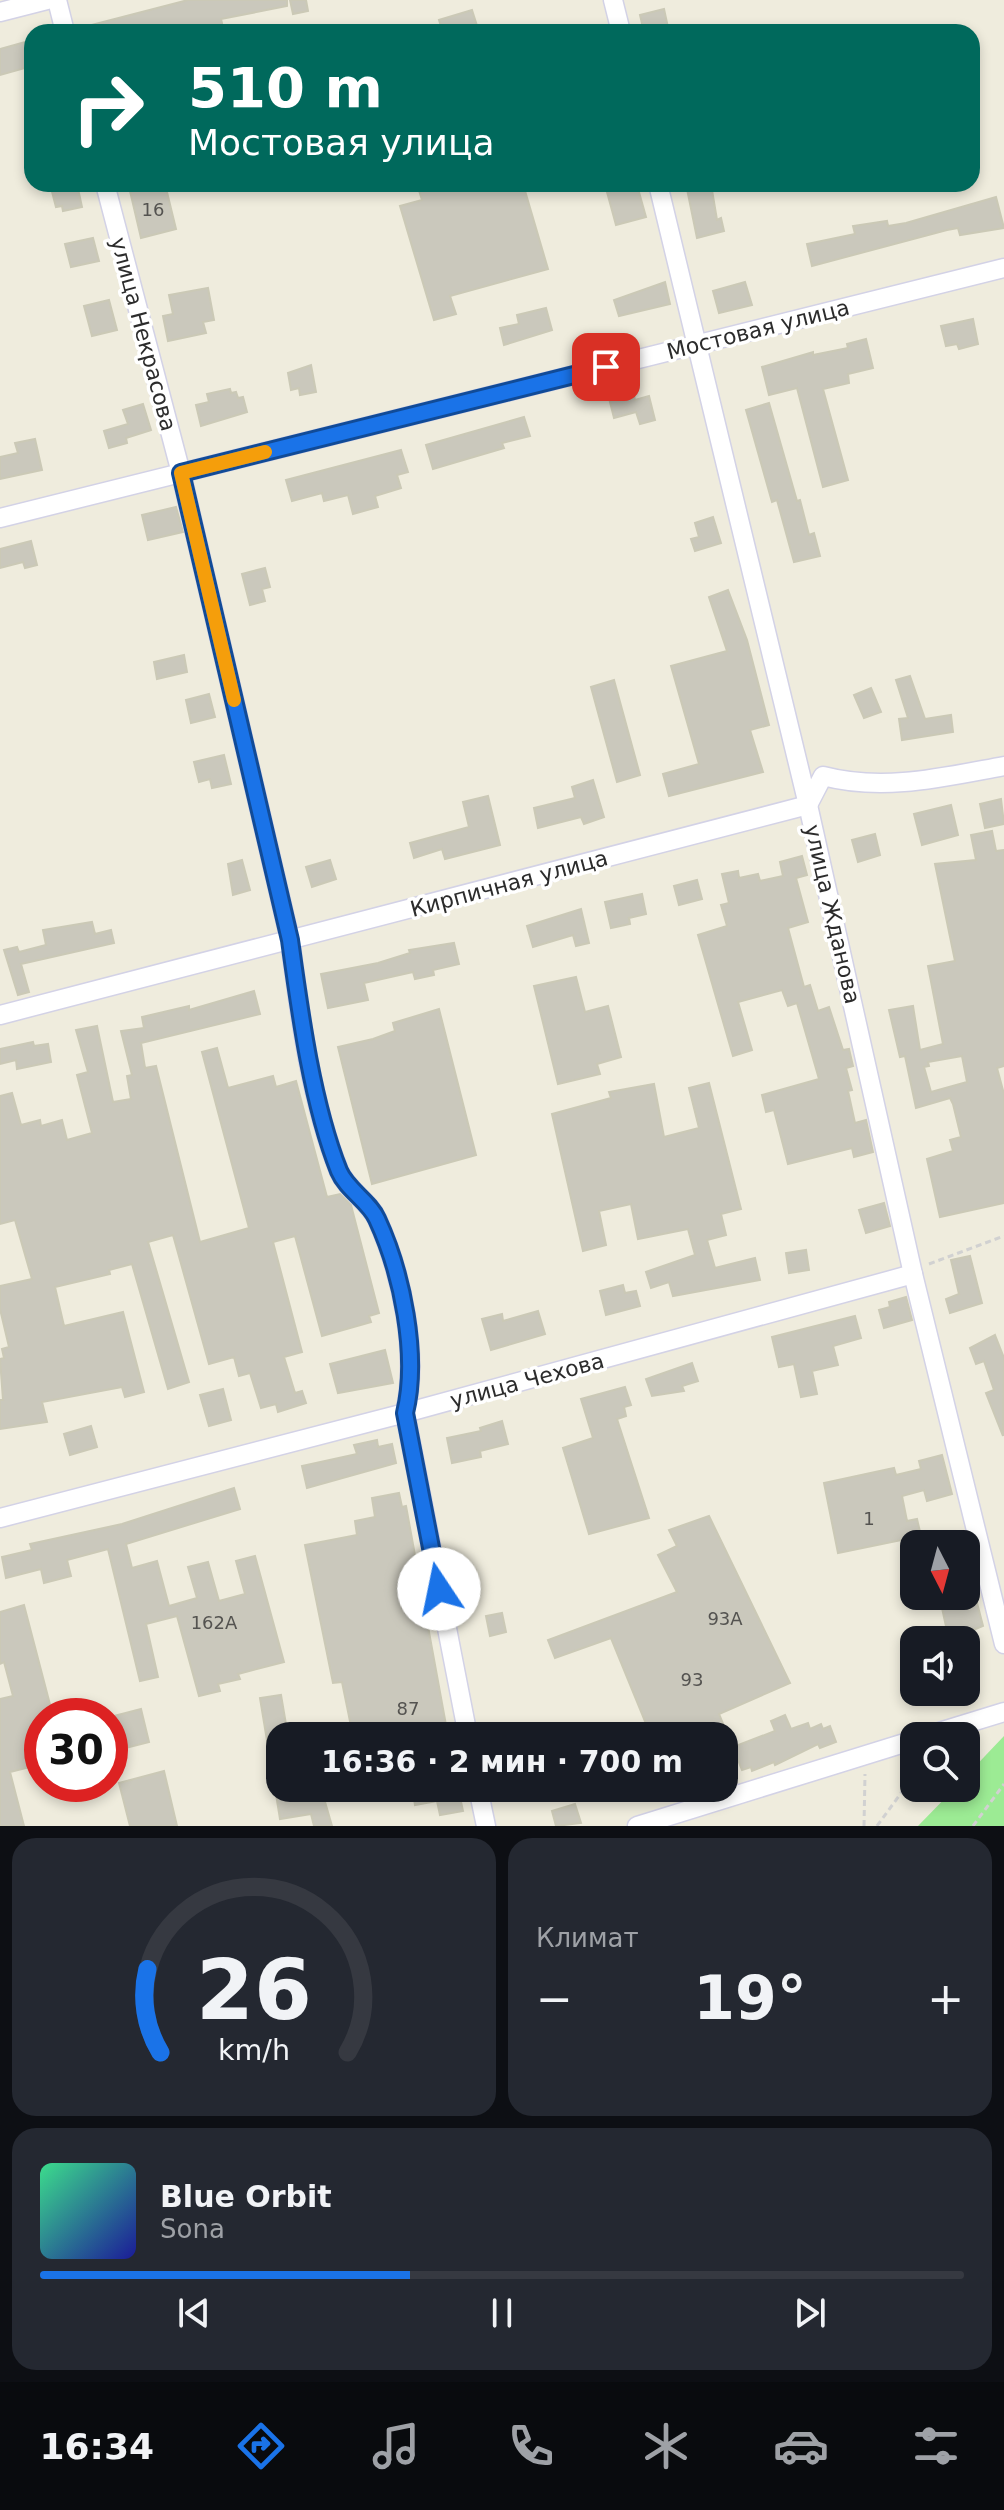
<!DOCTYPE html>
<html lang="ru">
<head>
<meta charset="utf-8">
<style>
  body { margin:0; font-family:"DejaVu Sans",sans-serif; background:#242831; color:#f1f3f6; height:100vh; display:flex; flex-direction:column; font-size:30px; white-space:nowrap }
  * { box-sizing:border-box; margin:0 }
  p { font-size:26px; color:#9ea1a6 }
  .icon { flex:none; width:44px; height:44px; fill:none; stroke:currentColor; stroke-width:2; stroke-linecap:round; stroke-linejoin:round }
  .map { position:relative; height:1826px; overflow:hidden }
  .panel { display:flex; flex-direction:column; gap:12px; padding:12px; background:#0d0f14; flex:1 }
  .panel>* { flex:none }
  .banner { position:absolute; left:24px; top:24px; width:956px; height:168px; border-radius:24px; box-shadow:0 4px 12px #0003; background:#00695c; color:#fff; overflow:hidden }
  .needle { width:52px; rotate:174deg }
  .controls { position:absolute; left:900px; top:1530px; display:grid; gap:16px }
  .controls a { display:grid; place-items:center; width:80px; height:80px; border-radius:16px; background:#171b24; box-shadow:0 4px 12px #0003; font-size:40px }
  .speed { position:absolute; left:24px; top:1698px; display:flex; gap:16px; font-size:40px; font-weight:700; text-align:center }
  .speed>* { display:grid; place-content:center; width:104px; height:104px; border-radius:50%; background:#171b24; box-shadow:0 4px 12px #0003; line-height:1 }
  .speed .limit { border:12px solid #d22; background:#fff; color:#111 }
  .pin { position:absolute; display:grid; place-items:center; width:68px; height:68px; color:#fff; margin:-34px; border-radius:16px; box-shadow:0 4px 12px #0006 }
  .me { position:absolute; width:88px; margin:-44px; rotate:349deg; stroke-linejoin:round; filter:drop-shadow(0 0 6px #0008) }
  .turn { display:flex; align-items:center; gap:28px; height:168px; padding:0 32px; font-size:36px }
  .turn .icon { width:104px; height:104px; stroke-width:2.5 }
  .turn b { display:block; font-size:56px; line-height:68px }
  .big { font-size:60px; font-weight:700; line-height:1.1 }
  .panel .widget { flex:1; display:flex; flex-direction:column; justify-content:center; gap:12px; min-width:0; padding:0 28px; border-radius:24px; background:#242831 }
  .panel .dial { align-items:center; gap:0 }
  .dial svg { height:208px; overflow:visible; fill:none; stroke:#363941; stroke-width:7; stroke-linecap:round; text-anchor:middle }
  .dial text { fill:#f1f3f6; stroke:none }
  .song { display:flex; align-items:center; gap:24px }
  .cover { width:96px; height:96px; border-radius:12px; background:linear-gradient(135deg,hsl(150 70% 55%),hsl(240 70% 35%)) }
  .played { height:8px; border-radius:4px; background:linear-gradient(90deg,#1a73e8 40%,#363941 40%) }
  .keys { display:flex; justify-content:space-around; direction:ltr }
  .heat { display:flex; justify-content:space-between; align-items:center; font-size:44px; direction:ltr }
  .panel .tiles { flex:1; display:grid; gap:12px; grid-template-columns:1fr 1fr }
  .widget:last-child { grid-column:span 2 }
  .trip { position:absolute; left:266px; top:1722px; width:472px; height:80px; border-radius:24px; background:#171b24; box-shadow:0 4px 12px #0003; font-weight:700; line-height:80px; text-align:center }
  .dock { display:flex; height:128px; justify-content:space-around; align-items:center; background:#090b0e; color:#9ea1a6 }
  .dock .icon { width:56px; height:56px }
  .dock .on { color:#1a73e8 }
  .dock b { font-size:36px; color:#f1f3f6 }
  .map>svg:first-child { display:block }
</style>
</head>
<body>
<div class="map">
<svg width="1004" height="1826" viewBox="0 0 1004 1826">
  <rect width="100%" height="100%" fill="#efecdd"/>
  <path fill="#9ceb94" d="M1004,1736V1826H918L955,1788H966V1776Z"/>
  <g fill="#cac8bc" stroke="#cbc9b6" stroke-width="2" fill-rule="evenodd">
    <path d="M188,0H287V6L221,19L224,32H209L208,27L187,32H81L80,28Z"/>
    <path d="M290,0H306L308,11L293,14Z"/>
    <path d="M664,9L669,32H644L640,15Z"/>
    <path d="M472,10L479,32H443L439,20Z"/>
    <path d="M32,40V66L0,75V49Z"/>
    <path d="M50,184H77L82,207L63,211L62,206L56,207Z"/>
    <path d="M165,184L176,229L141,238L130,191Z"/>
    <path d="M417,184H523L548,269L450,296L456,314L434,320L400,206L422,200Z"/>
    <path d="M686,184H711L717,220L721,218L724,231L697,238Z"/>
    <path d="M637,185L646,217L616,225L607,192Z"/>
    <path d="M996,197L1004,228L960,235L958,228L947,230L812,266L807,244L855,234L853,226L887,221L888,226L906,223Z"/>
    <path d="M93,238L99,261L71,267L65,244Z"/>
    <path d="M665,282L670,304L619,316L614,300Z"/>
    <path d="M745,282L752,305L719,313L713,291Z"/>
    <path d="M208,288L214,320L203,322L206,333L168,341L163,316L173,314L169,295Z"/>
    <path d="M109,300L117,330L92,336L84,306Z"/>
    <path d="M546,308L552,330L504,345L500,328L519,324L517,315Z"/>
    <path d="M973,319L978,344L959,349L957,344L946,346L941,326Z"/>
    <path d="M866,339L873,368L848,374L849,383L823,389L848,480L823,487L797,388L769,395L762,367L813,352V355L848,348L847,344Z"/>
    <path d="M311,365L316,392L300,395L299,388L291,390L288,373Z"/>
    <path d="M632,387L635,400L649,396L655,420L640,424L636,412L614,418L608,394Z"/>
    <path d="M230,389L231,393L236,392L238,398L243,397L247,412L201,426L196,405L209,402L207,394Z"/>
    <path d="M769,403L797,501L800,500L809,535L814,533L820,556L794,562L777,500L772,502L746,410Z"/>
    <path d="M143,404L151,430L126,438L127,443L109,448L104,431L128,424L123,410Z"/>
    <path d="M524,417L530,436L502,443L504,448L433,469L426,445Z"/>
    <path d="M35,439L42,470L0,479V457L18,453L15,443Z"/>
    <path d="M401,450L408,472L397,475L401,488L375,496L378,507L353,514L348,495L324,501L322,493L292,501L286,480Z"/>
    <path d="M176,507L183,532L148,540L142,515Z"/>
    <path d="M713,517L721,543L695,551L691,539L699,537L695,523Z"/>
    <path d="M31,541L37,565L25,568L23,562L0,568V549Z"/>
    <path d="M265,568L270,587L262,589L265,601L250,605L242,574Z"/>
    <path d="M728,590L747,640L769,725L750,730L763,772L669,796L663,774L699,764L671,666L727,651L709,597Z"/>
    <path d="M184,655L187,672L157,679L154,662Z"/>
    <path d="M910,676L925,719L951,715L953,732L902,740L899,719L908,718L896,680Z"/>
    <path d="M614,680L640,775L617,782L591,687Z"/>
    <path d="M871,688L881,712L864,718L854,695Z"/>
    <path d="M209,694L215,717L191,723L186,700Z"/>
    <path d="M224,755L231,784L212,788L210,779L199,782L194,762Z"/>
    <path d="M593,780L604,817L584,824L581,817L538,828L534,808L575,798L572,787Z"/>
    <path d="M488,796L500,845L445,859L442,849L414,858L410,843L469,827L463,802Z"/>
    <path d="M1001,799L1004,824L985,828L980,804Z"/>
    <path d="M951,805L958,835L922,845L914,814Z"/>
    <path d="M992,831L996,851L1004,850V1066L997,1068L1004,1094V1203L940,1217L927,1159L953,1151L950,1140L961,1137L953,1104L950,1098L916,1108L905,1056L900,1057L889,1010L913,1006L920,1050L943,1044L928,966L955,961L935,864L976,860L971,835ZM962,1056L967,1082L931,1092L924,1067L929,1066L928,1062Z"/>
    <path d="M875,834L880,855L858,862L852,840Z"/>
    <path d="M802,856L807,875L796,878L808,922L788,928L804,987L810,985L818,1011L829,1007L843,1050L849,1049L853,1066L846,1068L852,1090L848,1091L855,1123L866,1120L873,1152L854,1157L852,1148L788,1164L774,1110L766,1112L762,1095L819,1079L797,1003L788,1006L782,990L738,1002L752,1050L733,1056L698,935L727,926L721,905L729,903L722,874L738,871L739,878L758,874L760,881L783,876L780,862Z"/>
    <path d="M242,860L250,890L233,895L228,864Z"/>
    <path d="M330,860L336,879L312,887L306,867Z"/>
    <path d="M697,880L702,899L679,905L674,886Z"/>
    <path d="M642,894L646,914L629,918L630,924L611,928L605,902Z"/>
    <path d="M581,909L589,943L576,946L573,935L533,947L527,926Z"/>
    <path d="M92,922L95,934L111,930L114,943L21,964L29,992L18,995L4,950L17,947L19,952L46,945L43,930Z"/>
    <path d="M454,943L459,964L433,970L434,975L415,979L413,972L364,983L368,1000L328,1008L321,974L378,963L410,953L409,950Z"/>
    <path d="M576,977L585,1012L608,1006L621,1057L597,1064L600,1074L558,1084L534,986Z"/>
    <path d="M254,991L260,1014L141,1043L145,1068L156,1066L200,1242L249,1228L202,1052L217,1048L228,1088L273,1076L276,1087L296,1081L327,1197L340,1194L351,1205L379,1313L369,1316L371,1322L322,1336L295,1236L273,1242L302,1352L284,1357L295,1393L302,1391L306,1403L278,1412L276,1404L261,1408L250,1373L239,1376L234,1357L209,1364L173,1235L148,1242L189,1382L168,1389L132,1264L109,1270L110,1274L55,1287L64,1326L123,1312L144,1392L125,1397L122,1387L42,1402L47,1422L0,1429V1400H3L0,1359L4,1358L2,1349L9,1347L0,1309V1286L32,1279L15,1220L0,1224V1096L12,1093L21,1125L40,1120L41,1126L62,1120L67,1140L92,1133L77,1075L88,1072L76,1030L97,1026L113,1102L131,1099L127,1076L132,1075L121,1031L144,1028L142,1017L189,1006V1010Z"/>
    <path d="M439,1009L476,1155L372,1184L338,1047L373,1039L395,1031L393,1023Z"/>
    <path d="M33,1042L34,1046L48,1044L51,1062L17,1069L16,1060L0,1064V1049Z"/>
    <path d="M709,1083L741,1209L721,1214L726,1235L707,1240L715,1268L755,1258L760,1280L673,1296L669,1282L651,1288L646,1272L695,1255L688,1229L638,1239L631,1204L599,1211L606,1245L583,1251L552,1114L611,1098L609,1092L654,1084L664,1137L699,1128L689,1088Z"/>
    <path d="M884,1203L890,1226L866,1233L859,1210Z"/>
    <path d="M806,1250L809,1270L789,1273L786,1253Z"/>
    <path d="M970,1256L982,1303L950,1313L946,1299L959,1294L951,1260Z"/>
    <path d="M623,1285L625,1293L636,1291L640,1306L606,1315L600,1291Z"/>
    <path d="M906,1297L912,1320L884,1328L879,1310L890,1307L889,1302Z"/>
    <path d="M538,1311L545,1334L491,1350L482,1319L502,1314L503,1321Z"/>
    <path d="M855,1316L861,1338L833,1346L838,1365L812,1371L817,1394L801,1397L794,1364L779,1367L772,1337Z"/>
    <path d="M995,1335L1004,1358L1003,1436L986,1393L994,1390L984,1361L976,1364L970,1348Z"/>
    <path d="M385,1350L393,1383L338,1393L330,1364Z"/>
    <path d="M692,1363L698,1381L682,1386L684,1391L652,1396L646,1379Z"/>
    <path d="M625,1387L631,1405L624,1407L626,1416L617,1419L649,1518L589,1534L563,1448L593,1438L581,1399Z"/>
    <path d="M223,1389L231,1420L209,1426L200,1395Z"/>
    <path d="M502,1421L508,1444L480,1451L481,1457L452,1463L447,1438L481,1431L480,1428Z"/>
    <path d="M91,1426L97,1447L70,1455L64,1434Z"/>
    <path d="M377,1440L378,1447L392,1444L396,1463L307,1488L302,1466L357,1454L354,1445Z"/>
    <path d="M942,1455L952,1494L927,1501L924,1490L902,1496L907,1521L917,1519L921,1536L838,1553L824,1483L894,1468L896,1475L921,1469L919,1461Z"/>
    <path d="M234,1488L240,1509L126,1544L132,1568L157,1561L169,1606L197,1598L188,1567L208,1562L219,1601L245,1594L236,1561L255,1556L284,1662L238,1674L240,1679L218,1684L220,1691L199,1696L177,1616L146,1624L158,1677L140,1681L108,1549L67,1560L71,1576L44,1583L41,1569L6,1578L2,1557L32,1550L30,1544L122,1524Z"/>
    <path d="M399,1493L402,1507L406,1506L448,1736H353L342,1682L333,1683L305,1545L357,1535L355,1521L375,1517L372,1498Z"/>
    <path d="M709,1516L790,1683L719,1714L728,1736H651L611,1638L555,1658L548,1640L677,1592L658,1555L677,1546L669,1530Z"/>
    <path d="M976,1599L983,1626L949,1640L942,1608Z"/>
    <path d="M24,1605L53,1716H42V1764L10,1772L24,1826H0V1699L13,1696L4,1662L0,1664V1612Z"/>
    <path d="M502,1613L506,1632L490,1636L486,1616Z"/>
    <path d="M281,1695L288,1736H280V1777H273L260,1698Z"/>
    <path d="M141,1709L149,1742L110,1752V1717Z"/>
    <path d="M785,1715L791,1729L808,1723L810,1729L821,1724L823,1729L830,1726L836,1742L820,1748L818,1744L775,1765L774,1762L752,1771L751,1767L742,1770L733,1747L775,1731L771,1721Z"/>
    <path d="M164,1771L177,1826H130L119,1783Z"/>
    <path d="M275,1788H321L332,1826H314L311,1814L280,1819Z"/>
    <path d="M412,1788H458L463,1811L440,1815L437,1801L415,1805Z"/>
    <path d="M575,1804L581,1823L556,1826L552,1811Z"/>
  </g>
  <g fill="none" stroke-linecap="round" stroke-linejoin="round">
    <defs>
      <g id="minor">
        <path d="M57,0L65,32"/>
        <path d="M613,0L621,32"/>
        <path d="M0,12L47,0"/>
        <path d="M105,184L181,473L290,940C300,1015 311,1101 339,1171C347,1190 369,1201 377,1219C402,1274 419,1355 405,1413L468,1736"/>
        <path d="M658,184L808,805L913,1274L1004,1644"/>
        <path d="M0,518L1004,268"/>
        <path d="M0,1015L808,805L823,776C884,792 944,777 1004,766"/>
        <path d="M0,1518L405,1413L913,1274"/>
        <path d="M926,1736L1004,1712"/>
        <path d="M478,1788L486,1826"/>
        <path d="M637,1826L914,1740"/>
      </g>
    </defs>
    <use href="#minor" stroke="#d3d2e6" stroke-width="21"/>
    <g stroke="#d1d1d1" stroke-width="3" stroke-dasharray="6 4" stroke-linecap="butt">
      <path d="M929,1264L1004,1236"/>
      <path d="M966,1747L977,1738"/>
      <path d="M864,1826L865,1774"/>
      <path d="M877,1826L904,1789L914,1782"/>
      <path d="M973,1826L1004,1784"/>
    </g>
    <use href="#minor" stroke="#fff" stroke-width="18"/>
  </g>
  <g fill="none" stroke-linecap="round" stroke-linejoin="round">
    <defs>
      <path id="route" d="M439,1589L405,1413C419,1355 402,1273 377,1219C369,1201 347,1190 339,1171C312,1103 300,1013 290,940L181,473L606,367"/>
    </defs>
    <use href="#route" stroke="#114b97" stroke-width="20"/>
    <use href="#route" stroke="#1a73e8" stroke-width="14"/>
    <path stroke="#f59e0b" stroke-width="14" d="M234,700L181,473L265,452"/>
  </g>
  <g text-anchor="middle" stroke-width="7" stroke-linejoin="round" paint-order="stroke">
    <g font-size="18" fill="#545350">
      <text x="153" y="216">16</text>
      <text x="869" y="1525">1</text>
      <text x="725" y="1625">93А</text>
      <text x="214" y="1629">162А</text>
      <text x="692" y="1686">93</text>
      <text x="408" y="1715">87</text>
    </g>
    <g font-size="22" fill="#2c2c2c" stroke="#fff">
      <text transform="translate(758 329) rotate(-14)" y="8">Мостовая улица</text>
      <text transform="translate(144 334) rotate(75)" y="8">улица Некрасова</text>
      <text transform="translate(509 883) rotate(-15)" y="8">Кирпичная улица</text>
      <text transform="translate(833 914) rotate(77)" y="8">улица Жданова</text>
      <text transform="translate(527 1380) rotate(-15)" y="8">улица Чехова</text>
    </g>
  </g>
</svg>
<div class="controls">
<a><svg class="needle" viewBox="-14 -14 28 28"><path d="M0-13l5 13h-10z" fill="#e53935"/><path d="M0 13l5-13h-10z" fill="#9ea1a6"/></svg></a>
<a><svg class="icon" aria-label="sound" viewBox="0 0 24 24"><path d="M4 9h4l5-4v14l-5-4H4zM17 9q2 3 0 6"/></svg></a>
<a><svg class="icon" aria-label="search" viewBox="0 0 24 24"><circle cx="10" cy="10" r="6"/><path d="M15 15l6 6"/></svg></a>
</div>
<div class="speed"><div class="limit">30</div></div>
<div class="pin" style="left:606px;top:367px;background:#d93025"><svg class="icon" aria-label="arrive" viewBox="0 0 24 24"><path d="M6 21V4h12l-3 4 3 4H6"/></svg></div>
<svg class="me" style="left:439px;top:1589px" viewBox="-20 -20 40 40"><circle r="19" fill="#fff"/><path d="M0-13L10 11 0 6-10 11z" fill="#1a73e8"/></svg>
<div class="trip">16:36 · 2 мин · 700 m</div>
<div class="banner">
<div class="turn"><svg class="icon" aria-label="right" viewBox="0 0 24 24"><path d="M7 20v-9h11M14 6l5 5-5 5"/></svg><div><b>510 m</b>Мостовая улица</div></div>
</div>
</div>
<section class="panel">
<div class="tiles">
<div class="widget dial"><svg viewBox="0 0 100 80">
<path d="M14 69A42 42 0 1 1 86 69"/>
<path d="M14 69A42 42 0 0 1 9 37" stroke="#1a73e8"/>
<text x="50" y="56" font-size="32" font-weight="700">26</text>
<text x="50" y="72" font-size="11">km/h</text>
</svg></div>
<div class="widget"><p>Климат</p>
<div class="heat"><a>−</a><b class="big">19°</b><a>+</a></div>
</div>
<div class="widget">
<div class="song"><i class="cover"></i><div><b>Blue Orbit</b><p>Sona</p></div></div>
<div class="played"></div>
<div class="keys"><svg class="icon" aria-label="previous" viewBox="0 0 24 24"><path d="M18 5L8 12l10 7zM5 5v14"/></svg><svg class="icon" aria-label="pause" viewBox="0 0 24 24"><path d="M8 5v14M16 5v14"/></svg><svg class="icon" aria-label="next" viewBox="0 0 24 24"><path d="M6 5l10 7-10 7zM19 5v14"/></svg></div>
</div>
</div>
</section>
<nav class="dock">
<b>16:34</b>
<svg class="icon on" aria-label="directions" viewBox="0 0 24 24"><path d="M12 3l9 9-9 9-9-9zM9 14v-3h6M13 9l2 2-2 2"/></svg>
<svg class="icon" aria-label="music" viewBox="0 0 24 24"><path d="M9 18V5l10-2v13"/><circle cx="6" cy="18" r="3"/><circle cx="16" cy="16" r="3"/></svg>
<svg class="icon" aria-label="phone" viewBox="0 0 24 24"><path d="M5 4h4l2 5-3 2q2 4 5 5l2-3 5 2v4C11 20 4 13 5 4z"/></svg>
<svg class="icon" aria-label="climate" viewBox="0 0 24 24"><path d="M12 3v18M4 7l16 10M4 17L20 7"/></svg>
<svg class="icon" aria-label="car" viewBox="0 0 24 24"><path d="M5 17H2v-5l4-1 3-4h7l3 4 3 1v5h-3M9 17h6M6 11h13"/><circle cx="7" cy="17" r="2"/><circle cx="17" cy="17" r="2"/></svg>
<svg class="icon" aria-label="filters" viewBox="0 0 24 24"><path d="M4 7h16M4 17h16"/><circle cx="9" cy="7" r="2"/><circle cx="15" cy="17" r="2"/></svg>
</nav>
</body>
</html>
